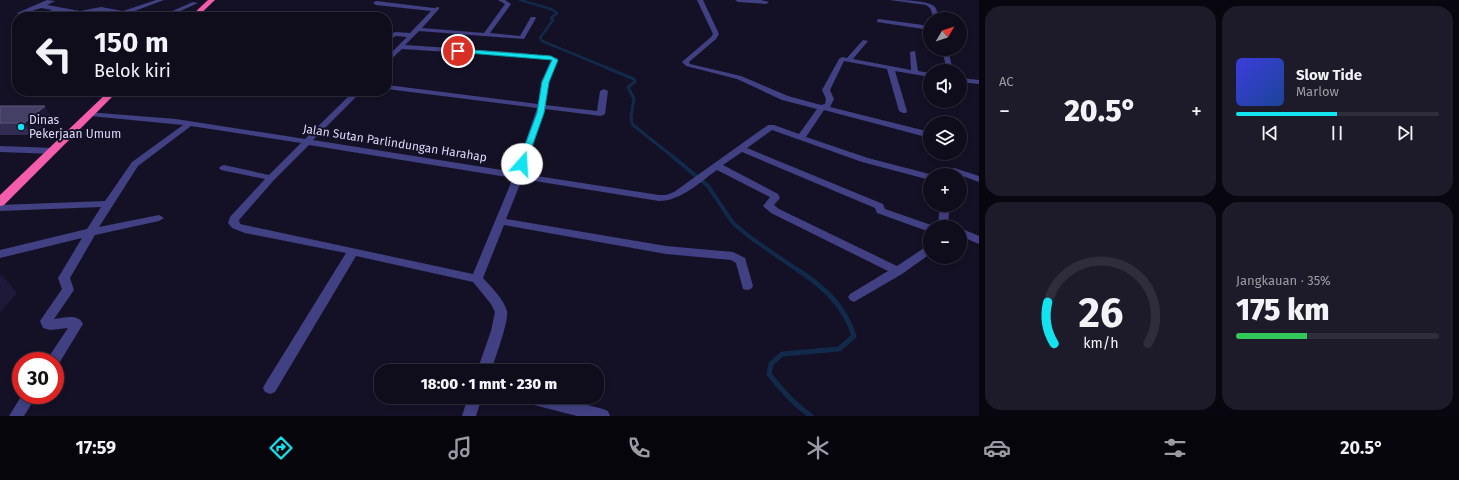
<!DOCTYPE html>
<html lang="id">
<head>
<meta charset="utf-8">
<style>
  body { margin:0; font-family:"Fira Sans",sans-serif; background:#1d1b29; color:#f1f3f6; height:100vh; display:flex; flex-direction:column; font-size:15px; white-space:nowrap }
  * { box-sizing:border-box; margin:0 }
  p { font-size:13px; color:#9b9ca3 }
  .icon { flex:none; width:22px; height:22px; fill:none; stroke:currentColor; stroke-width:2; stroke-linecap:round; stroke-linejoin:round }
  .map { position:relative; flex:1; overflow:hidden }
  .panel { display:flex; flex-direction:column; gap:6px; padding:6px; background:#08070f; width:480px }
  .panel>* { flex:none }
  .top-card { position:absolute; left:12px; top:12px; width:380px; height:84px; border-radius:16px; box-shadow:0 2px 6px #0003,0 0 0 1px #2f2d3b; background:#0f0d1c; color:#f1f3f6; overflow:hidden }
  .needle { width:26px; rotate:51deg }
  .fabs { position:absolute; left:923px; top:12px; display:grid; gap:8px }
  .fabs a { display:grid; place-items:center; width:44px; height:44px; border-radius:50%; background:#0f0d1c; box-shadow:0 2px 6px #0003,0 0 0 1px #2f2d3b; font-size:20px }
  .speed { position:absolute; left:12px; top:352px; display:flex; gap:8px; font-size:20px; font-weight:700; text-align:center }
  .speed>* { display:grid; place-content:center; width:52px; height:52px; border-radius:50%; background:#0f0d1c; box-shadow:0 2px 6px #0003,0 0 0 1px #2f2d3b; line-height:1 }
  .speed .limit { border:6px solid #d22; background:#fff; color:#111 }
  .pin { position:absolute; display:grid; place-items:center; width:34px; height:34px; color:#fff; margin:-17px; border:2px solid #fff; border-radius:50%; box-shadow:0 1px 4px #0007 }
  .me { position:absolute; width:44px; margin:-22px; rotate:19deg; stroke-linejoin:round; filter:drop-shadow(0 0 3px #0008) }
  .turn { display:flex; align-items:center; gap:14px; height:84px; padding:0 16px; font-size:18px }
  .turn .icon { width:52px; height:52px; stroke-width:2.5 }
  .turn b { display:block; font-size:28px; line-height:34px }
  .big { font-size:30px; font-weight:800; line-height:1.1 }
  .panel .card { flex:1; display:flex; flex-direction:column; justify-content:center; gap:6px; min-width:0; padding:0 14px; border-radius:16px; background:#1d1b29 }
  .panel .dial { align-items:center; gap:0 }
  .dial svg { height:104px; overflow:visible; fill:none; stroke:#2f2d3b; stroke-width:7; stroke-linecap:round; text-anchor:middle }
  .dial text { fill:#f1f3f6; stroke:none }
  .song { display:flex; align-items:center; gap:12px }
  .cover { width:48px; height:48px; border-radius:6px; background:linear-gradient(135deg,hsl(240 70% 55%),hsl(220 70% 35%)) }
  .played { height:4px; border-radius:2px; background:linear-gradient(90deg,#13e3ef 50%,#2f2d3b 50%) }
  .keys { display:flex; justify-content:space-around; direction:ltr }
  .heat { display:flex; justify-content:space-between; align-items:center; font-size:22px; direction:ltr }
  .charge { height:6px; border-radius:3px; background:linear-gradient(90deg,#34c759 35%,#2f2d3b 0) }
  .panel .tiles { flex:1; display:grid; gap:6px; grid-template-columns:repeat(2,1fr) }
  .trip { position:absolute; left:374px; top:364px; width:230px; height:40px; border-radius:16px; background:#0f0d1c; box-shadow:0 2px 6px #0003,0 0 0 1px #2f2d3b; font-weight:800; line-height:40px; text-align:center }
  .tab-bar { display:flex; height:64px; justify-content:space-around; align-items:center; background:#06050b; color:#9b9ca3 }
  .tab-bar .icon { width:28px; height:28px }
  .tab-bar .selected { color:#13e3ef }
  .tab-bar b { font-size:18px; color:#f1f3f6 }
  main { display:flex; flex:1; min-height:0 }
  .map>svg:first-child { display:block }
</style>
</head>
<body>
<main>
<div class="map">
<svg width="979" height="416" viewBox="0 0 979 416">
  <rect width="100%" height="100%" fill="#141126"/>
  <g fill="none" stroke-linecap="round" stroke-linejoin="round">
    <path stroke="#122a49" stroke-width="2.5" d="M520,0L551,9L557,13L551,18L553,20L540,38L542,41L610,69"/>
    <path stroke="#122a49" stroke-width="3" d="M607,68L634,79L635,82L628,87L634,99L631,116L632,124L673,157"/>
    <path stroke="#122a49" stroke-width="4" d="M672,156L708,186L733,223L751,238L799,271"/>
    <path stroke="#122a49" stroke-width="5" d="M798,270C824,287 844,305 854,336L839,349L782,354L771,364L769,374C781,390 794,404 811,416"/>
    <g fill="#404082" fill-rule="evenodd">
      <path d="M47,0L55,1L47,5L80,11L101,7L123,11L156,0H164L132,12L146,17H137L101,11L80,15L58,11L41,17H32L52,10L41,8L20,15L17,13Z"/>
      <path d="M498,0H505L511,4L490,33L520,36L531,17H535L536,18L524,39L419,31L405,45L524,53L557,58L558,59L549,82L545,105L597,111L600,91L604,89L608,91L605,114L601,116L545,109L524,174L659,195H666L674,192L768,125H774L799,134L817,109L782,100L737,79L686,66L682,62L683,61L711,37L713,34L697,0H703L719,34L716,39L689,62L690,64L741,76L788,96L821,105L825,104L826,99L822,90L839,59L842,57L847,58L863,40L868,41L853,59L911,70L910,52L915,51L918,71L930,73V77L895,71L907,111L906,113H903L899,111L887,69L844,61L830,90L834,99L830,107L930,132V138L824,110L806,137L868,158L933,175H930V180L862,162L772,130L747,148L883,204L885,209L934,226L935,227H930V232L877,213L875,208L742,152L723,165L778,194L780,198L774,205L779,209L897,266L930,244V254L902,274L854,302L850,300L848,297L850,294L888,271L771,213L763,206L770,197L717,170C700,182 681,201 659,201L522,179L506,219L666,246L733,252L745,258L753,286L751,289L747,290L743,289L736,263L731,260L666,254L504,225L483,278C492,288 503,298 507,311C509,321 495,359 491,371H477L491,331L495,312L491,304L473,282L356,256L275,392L270,394L265,392L263,388L265,384L346,253L245,233L232,228L228,223L230,217L265,179L221,170L219,168L221,166L224,165L269,175L301,143L191,126L138,166L99,227L159,215L164,218L159,221L95,235L70,278L74,290L54,319C64,318 78,313 83,324L58,365L55,366V361H46L68,328L50,330L43,328L40,321L62,289L58,278L82,238L0,258V250L87,229L101,207L0,211V205L105,201L132,162L183,125L90,116L86,114L87,112L176,119L305,139L354,91H362L313,140L515,172L537,108L387,89V85L538,104L541,82L551,60L524,57L402,49L387,63V57L407,37L396,36L387,41V36L395,32L410,33L431,11L376,5L373,3L376,1L434,8L439,7V9L422,28L484,33L505,4ZM309,145L513,178L473,274L240,224L239,220L274,180Z"/>
      <path d="M735,0H761L769,2L766,4L738,2Z"/>
      <path d="M890,0C900,0 929,0 935,7C937,10 938,15 940,19H934L930,8L926,5Z"/>
      <path d="M193,2L198,3L167,17L161,16Z"/>
      <path d="M879,19L930,26V30L877,22V20Z"/>
      <path d="M942,49H948L953,71H947Z"/>
      <path d="M960,78L979,80V84L960,82Z"/>
      <path d="M185,91H196L192,93Z"/>
      <path d="M0,146L54,148L58,151L54,154L0,152Z"/>
      <path d="M954,168L979,176V182L960,175H945L951,169Z"/>
      <path d="M940,205H950L948,223L953,227H939L938,225Z"/>
      <path d="M960,228L979,236V244L960,236Z"/>
      <path d="M22,395H37L24,416H9Z"/>
      <path d="M468,397H482L476,416H462Z"/>
      <path d="M523,397H556L603,409L608,411L610,416H577L530,404L525,402Z"/>
    </g>
    <g fill="#f45dac" fill-rule="evenodd">
      <path d="M208,0H215L197,17H190Z"/>
      <path d="M109,91H118L4,205L0,206V195Z"/>
    </g>
  </g>
  <path fill="#322c53" d="M0,106L52,118L32,135H0Z"/>
  <g fill="#1e1939">
    <path d="M45,106L52,118L32,135L24,123Z"/>
    <path d="M2,275L17,293L0,313V277Z"/>
  </g>
  <path fill="#443f65" stroke="#5c577d" d="M0,106H45L24,123H0Z"/>
  <path fill="#13e3ef" stroke="#0c949b" d="M458,49L551,56L558,60L549,82L544,113L525,166H522L518,164L537,113L542,82L552,60L456,52V50Z"/>
  <circle fill="#13e3ef" stroke="#141126" stroke-width="1.5" cx="21" cy="127" r="4"/>
  <g text-anchor="middle" stroke-width="4" stroke-linejoin="round" paint-order="stroke">
    <g font-size="12" fill="#dcd9fc" stroke="#141126" text-anchor="start">
      <text x="29" y="124">Dinas<tspan x="29" dy="14">Pekerjaan Umum</tspan></text>
    </g>
    <g font-size="12" fill="#dcd9fc" stroke="#141126">
      <text transform="translate(395 143) rotate(9)" y="4">Jalan Sutan Parlindungan Harahap</text>
    </g>
  </g>
</svg>
<div class="fabs">
<a><svg class="needle" viewBox="-14 -14 28 28"><path d="M0-13l5 13h-10z" fill="#e53935"/><path d="M0 13l5-13h-10z" fill="#9b9ca3"/></svg></a>
<a><svg class="icon" aria-label="sound" viewBox="0 0 24 24"><path d="M4 9h4l5-4v14l-5-4H4zM17 9q2 3 0 6"/></svg></a>
<a><svg class="icon" aria-label="layers" viewBox="0 0 24 24"><path d="M12 4l9 5-9 5-9-5zM3 14l9 5 9-5"/></svg></a>
<a>+</a>
<a>−</a>
</div>
<div class="speed"><div class="limit">30</div></div>
<div class="pin" style="left:458px;top:51px;background:#d93025"><svg class="icon" aria-label="arrive" viewBox="0 0 24 24"><path d="M6 21V4h12l-3 4 3 4H6"/></svg></div>
<svg class="me" style="left:522px;top:164px" viewBox="-20 -20 40 40"><circle r="19" fill="#fff"/><path d="M0-13L10 11 0 6-10 11z" fill="#13e3ef"/></svg>
<div class="trip">18:00 · 1 mnt · 230 m</div>
<div class="top-card">
<div class="turn"><svg class="icon" aria-label="left" viewBox="0 0 24 24"><path d="M17 20v-9H6M10 6l-5 5 5 5"/></svg><div><b>150 m</b>Belok kiri</div></div>
</div>
</div>
<section class="panel">
<div class="tiles">
<div class="card"><p>AC</p>
<div class="heat"><a>−</a><b class="big">20.5°</b><a>+</a></div>
</div>
<div class="card">
<div class="song"><i class="cover"></i><div><b>Slow Tide</b><p>Marlow</p></div></div>
<div class="played"></div>
<div class="keys"><svg class="icon" aria-label="previous" viewBox="0 0 24 24"><path d="M18 5L8 12l10 7zM5 5v14"/></svg><svg class="icon" aria-label="pause" viewBox="0 0 24 24"><path d="M8 5v14M16 5v14"/></svg><svg class="icon" aria-label="next" viewBox="0 0 24 24"><path d="M6 5l10 7-10 7zM19 5v14"/></svg></div>
</div>
<div class="card dial"><svg viewBox="0 0 100 80">
<path d="M14 69A42 42 0 1 1 86 69"/>
<path d="M14 69A42 42 0 0 1 9 37" stroke="#13e3ef"/>
<text x="50" y="56" font-size="32" font-weight="700">26</text>
<text x="50" y="72" font-size="11">km/h</text>
</svg></div>
<div class="card"><p>Jangkauan · 35%</p><b class="big">175 km</b><div class="charge"></div></div>
</div>
</section>
</main>
<nav class="tab-bar">
<b>17:59</b>
<svg class="icon selected" aria-label="directions" viewBox="0 0 24 24"><path d="M12 3l9 9-9 9-9-9zM9 14v-3h6M13 9l2 2-2 2"/></svg>
<svg class="icon" aria-label="music" viewBox="0 0 24 24"><path d="M9 18V5l10-2v13"/><circle cx="6" cy="18" r="3"/><circle cx="16" cy="16" r="3"/></svg>
<svg class="icon" aria-label="phone" viewBox="0 0 24 24"><path d="M5 4h4l2 5-3 2q2 4 5 5l2-3 5 2v4C11 20 4 13 5 4z"/></svg>
<svg class="icon" aria-label="climate" viewBox="0 0 24 24"><path d="M12 3v18M4 7l16 10M4 17L20 7"/></svg>
<svg class="icon" aria-label="car" viewBox="0 0 24 24"><path d="M5 17H2v-5l4-1 3-4h7l3 4 3 1v5h-3M9 17h6M6 11h13"/><circle cx="7" cy="17" r="2"/><circle cx="17" cy="17" r="2"/></svg>
<svg class="icon" aria-label="filters" viewBox="0 0 24 24"><path d="M4 7h16M4 17h16"/><circle cx="9" cy="7" r="2"/><circle cx="15" cy="17" r="2"/></svg>
<b>20.5°</b>
</nav>
</body>
</html>
